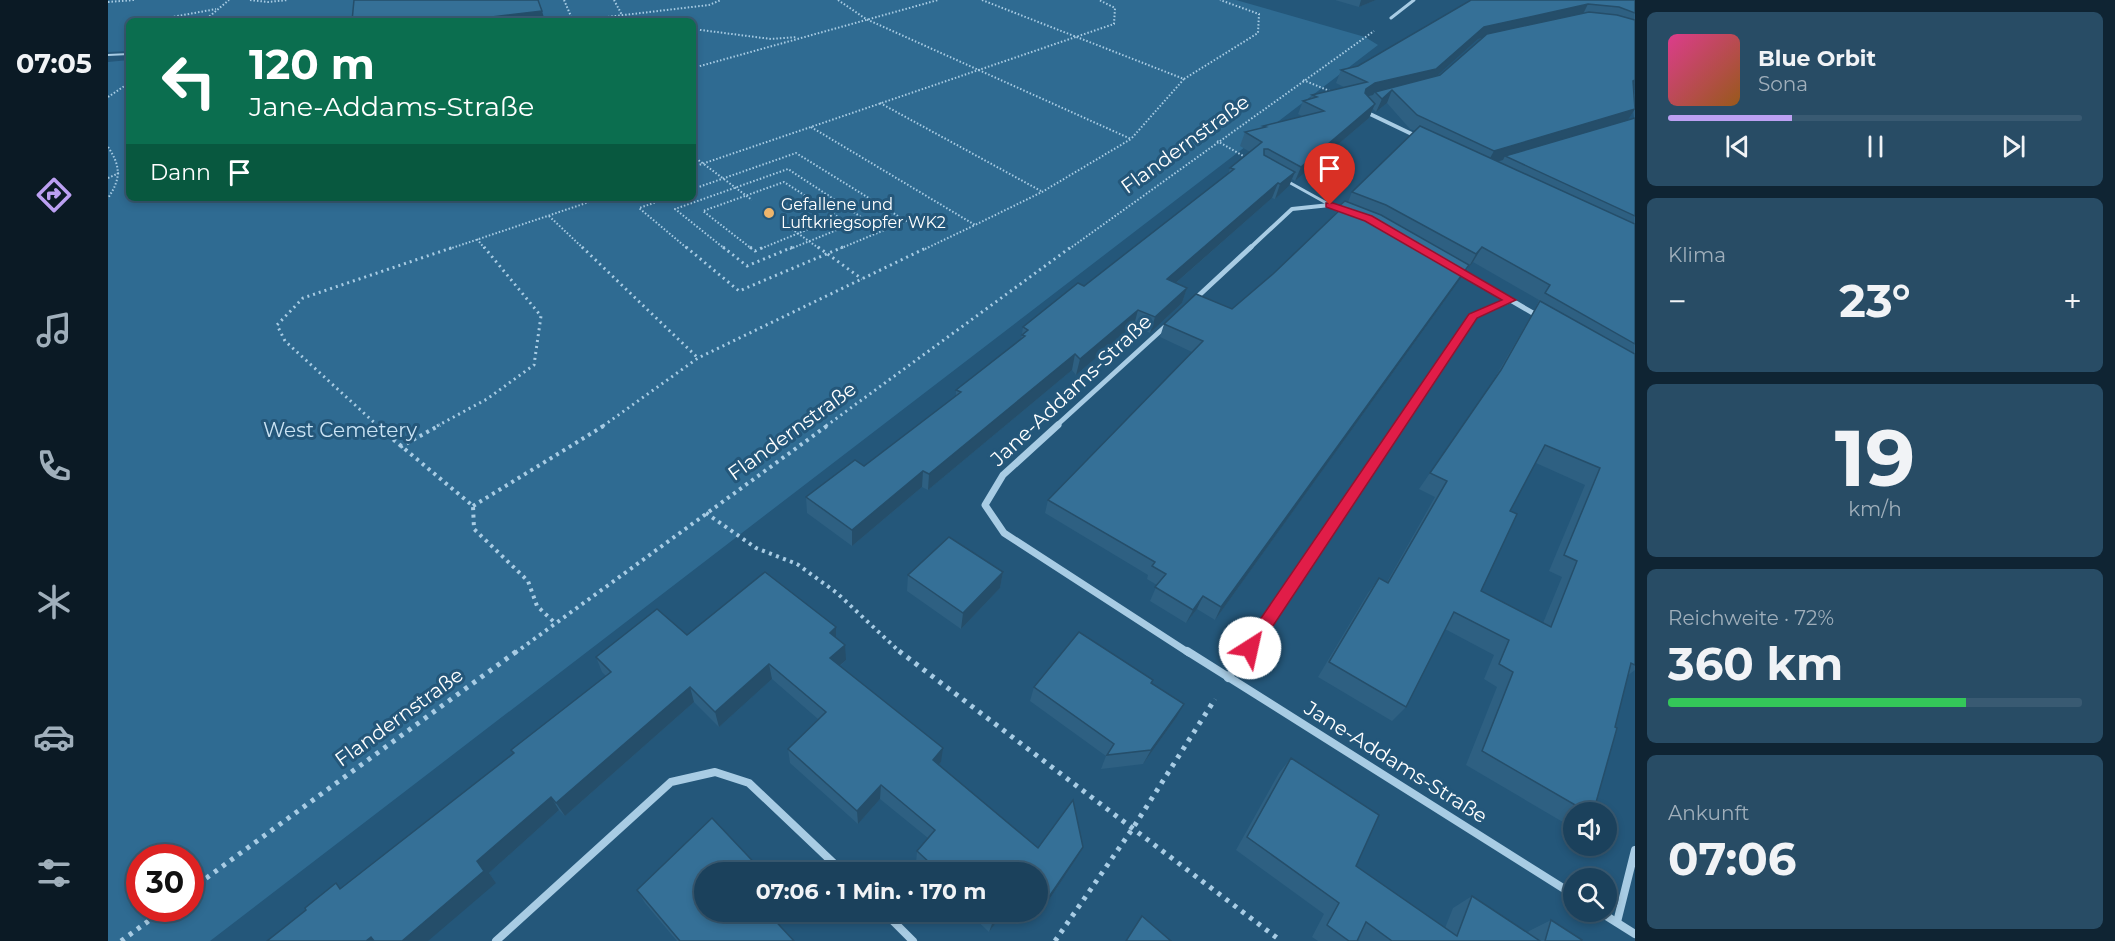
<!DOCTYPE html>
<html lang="de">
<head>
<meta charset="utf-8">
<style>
  body { margin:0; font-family:Montserrat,sans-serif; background:#284c65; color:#f1f3f6; height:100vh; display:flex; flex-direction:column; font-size:22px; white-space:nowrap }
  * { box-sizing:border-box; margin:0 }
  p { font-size:20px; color:#a0afbb }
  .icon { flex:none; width:33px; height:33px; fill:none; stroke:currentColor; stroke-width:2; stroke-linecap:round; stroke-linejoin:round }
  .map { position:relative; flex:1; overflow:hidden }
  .sheet { display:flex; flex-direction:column; gap:12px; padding:12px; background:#0f2433; width:480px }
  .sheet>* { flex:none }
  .top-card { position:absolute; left:18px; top:18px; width:570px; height:183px; border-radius:9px; box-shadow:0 3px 9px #0003,0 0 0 2px #395a72; background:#0b6e4f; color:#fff; overflow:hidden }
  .tools { position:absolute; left:1455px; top:802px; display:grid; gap:12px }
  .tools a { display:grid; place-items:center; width:54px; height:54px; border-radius:50%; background:#1b415c; box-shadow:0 3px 9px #0003,0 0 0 2px #395a72; font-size:30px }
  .speed { position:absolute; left:18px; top:844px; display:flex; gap:12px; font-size:30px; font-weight:700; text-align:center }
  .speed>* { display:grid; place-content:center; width:78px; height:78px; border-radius:50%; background:#1b415c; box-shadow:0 3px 9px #0003,0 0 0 2px #395a72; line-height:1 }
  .speed .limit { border:9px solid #d22; background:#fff; color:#111 }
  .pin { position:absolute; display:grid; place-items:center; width:51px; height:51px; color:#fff; margin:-62px -26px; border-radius:50% 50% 50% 0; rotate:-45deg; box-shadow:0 0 6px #0007 }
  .pin .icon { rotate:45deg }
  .me { position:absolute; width:66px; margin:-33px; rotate:35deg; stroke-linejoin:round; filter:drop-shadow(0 0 4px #0008) }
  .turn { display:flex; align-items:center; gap:21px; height:126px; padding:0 24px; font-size:27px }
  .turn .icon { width:78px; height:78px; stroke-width:2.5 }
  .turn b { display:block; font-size:42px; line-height:51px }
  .then { display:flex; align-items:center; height:57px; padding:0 24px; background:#0003; gap:12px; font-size:22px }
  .big { font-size:45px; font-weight:700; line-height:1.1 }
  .sheet .tile { flex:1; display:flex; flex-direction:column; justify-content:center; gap:9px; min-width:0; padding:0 21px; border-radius:9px; background:#284c65 }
  .sheet .dial { align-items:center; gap:0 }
  .dial b { font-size:78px; line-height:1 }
  .song { display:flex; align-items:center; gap:18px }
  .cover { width:72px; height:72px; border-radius:9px; background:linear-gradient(135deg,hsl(330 70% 55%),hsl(30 70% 35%)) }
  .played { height:6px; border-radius:3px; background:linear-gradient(90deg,#bca0f2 30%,#395a72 30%) }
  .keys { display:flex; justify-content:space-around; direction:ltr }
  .heat { display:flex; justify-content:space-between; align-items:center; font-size:33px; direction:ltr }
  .charge { height:9px; border-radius:4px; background:linear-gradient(90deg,#34c759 72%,#395a72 0) }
  .trip { position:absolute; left:586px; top:862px; width:354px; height:60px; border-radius:30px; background:#1b415c; box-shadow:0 3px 9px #0003,0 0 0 2px #395a72; font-weight:700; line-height:60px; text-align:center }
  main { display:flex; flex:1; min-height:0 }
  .tabs { display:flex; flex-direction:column; width:108px; justify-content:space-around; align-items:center; background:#0b1a25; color:#a0afbb }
  .tabs .icon { width:42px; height:42px }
  .tabs .selected { color:#bca0f2 }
  .tabs b { font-size:27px; color:#f1f3f6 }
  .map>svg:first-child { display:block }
</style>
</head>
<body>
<main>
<nav class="tabs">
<b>07:05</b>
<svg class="icon selected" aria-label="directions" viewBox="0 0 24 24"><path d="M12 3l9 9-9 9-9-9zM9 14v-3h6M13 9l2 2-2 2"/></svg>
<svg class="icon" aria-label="music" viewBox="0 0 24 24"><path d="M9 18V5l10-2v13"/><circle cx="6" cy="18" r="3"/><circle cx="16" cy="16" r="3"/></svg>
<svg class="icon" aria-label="phone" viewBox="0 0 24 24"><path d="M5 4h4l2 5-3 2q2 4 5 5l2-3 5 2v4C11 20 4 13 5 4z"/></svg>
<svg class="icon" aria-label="climate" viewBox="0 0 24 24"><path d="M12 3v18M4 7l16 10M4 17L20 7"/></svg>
<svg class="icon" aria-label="car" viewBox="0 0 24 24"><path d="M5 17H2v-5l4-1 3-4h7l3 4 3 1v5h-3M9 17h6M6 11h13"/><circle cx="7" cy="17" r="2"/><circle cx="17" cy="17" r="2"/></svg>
<svg class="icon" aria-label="filters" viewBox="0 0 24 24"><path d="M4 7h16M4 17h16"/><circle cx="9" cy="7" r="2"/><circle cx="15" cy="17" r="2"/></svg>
</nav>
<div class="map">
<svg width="1527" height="941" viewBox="0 0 1527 941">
  <rect width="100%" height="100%" fill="#24577a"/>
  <path fill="#2f6b92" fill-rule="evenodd" d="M0,0H1128L1257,37L1270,45L102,941H0V62L21,60V198H585V21H21V51L0,52ZM32,858H82V909H32Z"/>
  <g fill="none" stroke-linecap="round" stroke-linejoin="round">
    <g stroke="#a8cce4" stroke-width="2" stroke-dasharray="1.5 2" stroke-linecap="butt">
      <path d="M142,0L160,2L180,0"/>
      <path d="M456,0L465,21"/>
      <path d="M506,0L514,15"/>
      <path d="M730,0L758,19L1023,139L934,192L867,225"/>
      <path d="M874,0L1076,79L1023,139"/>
      <path d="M0,2L26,0"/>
      <path d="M59,18L108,9"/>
      <path d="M492,19L510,21"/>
      <path d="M96,21L121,0"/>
      <path d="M465,21L601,5L613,0"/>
      <path d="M585,29L663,39L689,37"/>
      <path d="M585,68L830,0"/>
      <path d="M1076,79L1150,33L1151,14L1112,0"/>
      <path d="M1195,80L1224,92"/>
      <path d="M0,97L21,83"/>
      <path d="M772,103L933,191"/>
      <path d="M703,127L867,225L817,249"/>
      <path d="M1109,141L1139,158"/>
      <path d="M0,147C13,166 13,179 0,198"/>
      <path d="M585,156L644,200"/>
      <path d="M585,167L1006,24L1007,8L991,0"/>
      <path d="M0,178L11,173"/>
      <path d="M585,189L688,153L798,221L731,249"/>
      <path d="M560,198L531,208L580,249"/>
      <path d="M441,216L476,249"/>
      <path d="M681,227L712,249"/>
      <path d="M369,239L377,249"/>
      <path d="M341,249L493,198"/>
      <path d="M617,249L567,209L680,169L756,219L682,249"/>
      <path d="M644,249L595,211L676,182L730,217L652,249"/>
      <path d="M961,249L1266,31"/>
    </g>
    <g stroke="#a8cce4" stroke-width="3" stroke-dasharray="2 4" stroke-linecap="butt">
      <path d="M474,247L590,358"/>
      <path d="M578,247L631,291L735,247"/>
      <path d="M615,247L639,266L685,247"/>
      <path d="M642,247L647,251L656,247"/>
      <path d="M710,247L754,279"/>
      <path d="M270,426L177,341L169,325L195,298L346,247"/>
      <path d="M329,426L379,399L426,365L433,316L376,247"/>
      <path d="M495,426L590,358L820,247"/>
      <path d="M718,426L963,247"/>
    </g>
    <g stroke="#a8cce4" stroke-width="4" stroke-dasharray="3 4.5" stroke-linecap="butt">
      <path d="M268,425L365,506L366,529L420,581L429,606L447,623"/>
      <path d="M292,447L332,425"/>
      <path d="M365,506L497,425"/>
      <path d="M598,513L648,548L689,564L729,593L793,653"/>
      <path d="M407,653L720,425"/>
    </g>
    <g stroke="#a8cce4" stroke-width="5" stroke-dasharray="4 6" stroke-linecap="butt">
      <path d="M791,651L1173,941"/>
      <path d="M82,890L409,651"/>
      <path d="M13,941L57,909"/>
      <path d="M947,941L1025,828L1107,699"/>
    </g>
    <path stroke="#a8cce4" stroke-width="2" d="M0,55L21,54"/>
    <path stroke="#a8cce4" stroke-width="3" d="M1177,180L1222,205"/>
    <path stroke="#a8cce4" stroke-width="3" d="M1283,18L1306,0"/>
    <g stroke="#a8cce4" stroke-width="4">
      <path d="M1259,110L1262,114L1310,137"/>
      <path d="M1141,249L1184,209L1222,205L1236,210"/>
    </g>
    <g stroke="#a8cce4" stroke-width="5">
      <path d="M1351,270L1430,316"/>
      <path d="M1087,299L1143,247"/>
      <path d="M948,426L1060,324"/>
      <path d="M1290,426L1365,316L1403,300"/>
    </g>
    <g stroke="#a8cce4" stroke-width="7">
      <path d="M950,425L895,475L877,505L896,533L1081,653"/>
      <path d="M1137,653L1291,425"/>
    </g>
    <g stroke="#a8cce4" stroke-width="8">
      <path d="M1079,651L1466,895"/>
      <path d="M1120,678L1138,651"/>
      <path d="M776,912L805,941"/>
      <path d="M1492,912L1527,934"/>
      <path d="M1509,922L1527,850"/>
      <path d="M388,941L563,782L607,772L641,783L736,873"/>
    </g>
  </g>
  <g fill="#2e6082" fill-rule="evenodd">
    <path d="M1227,0H1268L1251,7Z"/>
    <path d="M1363,0H1527V90L1525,91L1526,95L1527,93V670L1519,676L1485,813H1466V827L1465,828L1358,765L1389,687L1376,679L1386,655L1337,629L1298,707L1284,721L1210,677L1260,593L1271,578L1279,582L1327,497L1311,489L1382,386L1427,309L1431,300L1365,262L1359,270L1358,269L1353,278L1107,620L1089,609L1078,623L1042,601L1049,585L1039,579L1040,575L937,513L940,500L1084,352L1052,337L1056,324L1124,309L1165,274L1227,214L1230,207L1240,202L1244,192L1307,131L1302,129L1279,103L1268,112L1265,109L1261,118L1187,181L1184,179L1181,186L1167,199L1164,198L1068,283L1079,288L1074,303L1042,333L1026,325L968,375L964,370L820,490L814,487L744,546L699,513L698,497L756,466L848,396V390L913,340L915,327L976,286L1120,175L1122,168L1142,152L1132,146L1137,132L1154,128L1155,126L1194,116L1190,114L1195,101L1202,99L1204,95L1236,87L1228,83L1233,70L1250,66ZM1370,39H1374L1332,75L1328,76ZM1525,112L1526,118L1520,120ZM1428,463L1477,485L1441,571L1454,577L1435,623L1373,591L1402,511Z"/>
    <path d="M895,572L892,588L853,629L799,591L800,575Z"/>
    <path d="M579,635L728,638L738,660L732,666L833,762L831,765L930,848L975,847L968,859L931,915L927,912H930V873H818L808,864L809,851L820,838L772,799L750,824L682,763L680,749L710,719L664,679L611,727L586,702L457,816L451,810L381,873L388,883L234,888L406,754L403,750L498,676L494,672L488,657Z"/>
    <path d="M1044,683L1068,718L1035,764L993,769L998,756L922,701L926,687Z"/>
    <path d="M1183,758L1248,866L1337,928L1345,908L1364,896L1420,933L1421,931L1443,920L1473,941H1252L1250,939L1249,941H1210L1204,937L1216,914L1128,850L1171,773Z"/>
    <path d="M529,890L659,913L686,941H569L537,903Z"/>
    <path d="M860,912H896L881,932Z"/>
  </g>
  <g fill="#254e6a">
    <path d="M1253,0H1268L1251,7Z"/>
    <path d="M1480,4L1474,16L1370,39L1322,82L1284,90L1279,103L1268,112L1274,99L1267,92L1265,95L1261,96L1253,102L1258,89L1267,83L1376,27Z"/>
    <path d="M434,11L437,21H350Z"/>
    <path d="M1527,80V90L1516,94L1525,81Z"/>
    <path d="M1267,104L1261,118L1187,181L1193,167Z"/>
    <path d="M1527,109L1518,123L1397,156L1395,160L1378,165L1386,151Z"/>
    <path d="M1187,172L1181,186L1167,199L1172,184Z"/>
    <path d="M1170,183L1164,198L1054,295L1059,279Z"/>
    <path d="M1374,247L1365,262L1359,270L1368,254Z"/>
    <path d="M1361,265L1353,278L1107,620L1113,607Z"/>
    <path d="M1079,288L1074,303L1042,333L1047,317Z"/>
    <path d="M1030,310L1026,325L968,375L972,359Z"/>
    <path d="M967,354L964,370L820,490L821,474Z"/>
    <path d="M815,471L814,487L744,546V530Z"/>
    <path d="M895,572L892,588L853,629L855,613Z"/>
    <path d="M1095,596L1089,609L1078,623L1085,610Z"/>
    <path d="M728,627V643L722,633Z"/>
    <path d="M737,645L738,660L723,673L722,658Z"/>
    <path d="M661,664L664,679L611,727L607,712Z"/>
    <path d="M582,687L586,702L457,816L448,803Z"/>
    <path d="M1076,704L1068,718L1035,764L1043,750Z"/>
    <path d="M835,748L833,762L823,774L825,760Z"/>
    <path d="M773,785L772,799L750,824L749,811Z"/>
    <path d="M443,797L451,810L381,873L388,883L320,941H294L369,861Z"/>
    <path d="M975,847L968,859L931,915L936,904Z"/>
    <path d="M891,912H896L881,932L885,921Z"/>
    <path d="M263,937L270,941H258Z"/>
  </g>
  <g fill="#357097" stroke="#254e6a" stroke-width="1.5" fill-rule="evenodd">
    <path d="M246,0H430L434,11L350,21H244Z"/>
    <path d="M1363,0H1527V13L1511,7L1480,4L1376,27L1328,69L1267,83L1258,89L1257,93L1267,104L1193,167L1160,149H1156V155L1187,172L1172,184L1170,183L1059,279L1079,288L1047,317L1030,310L972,359L967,354L821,474L815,471L744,530L698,497L747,460L756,466L853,392L848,390L917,336L914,335L920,330L915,327L970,283L976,286L1126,169L1122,168L1154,142L1137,132L1158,127L1155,126L1216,111L1195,101L1209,97L1204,95L1259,82L1233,70L1250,66Z"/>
    <path d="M1481,12L1509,15L1527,20V80L1525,81L1527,109L1386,151L1309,115L1284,90L1274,99L1267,92L1332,75L1379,34Z"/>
    <path d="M1527,118V216L1397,156Z"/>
    <path d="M1312,126L1527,224V344L1437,293L1442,285L1374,247L1368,254L1278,205L1244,192Z"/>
    <path d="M1237,201L1273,215L1361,265L1113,607L1095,596L1085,610L1047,587L1058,574L1044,566L1047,562L940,500L1095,341L1056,324L1088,294L1124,309L1165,274L1234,208L1230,207Z"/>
    <path d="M1432,301L1527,354V665L1523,663L1507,727L1509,728L1485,813H1481L1374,751L1405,672L1391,664L1401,640L1346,612L1298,707L1221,662L1271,578L1280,583L1339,481L1322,473L1393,370ZM1437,445L1492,468L1456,555L1469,561L1443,627L1373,591L1409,514L1402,511Z"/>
    <path d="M841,537L895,572L855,613L800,575Z"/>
    <path d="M657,572L728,627L722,633L737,645L722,658L835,748L825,760L930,848L965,800L975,847L936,904L930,898V873H833L809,851L827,830L773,785L749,811L680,749L718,712L661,664L607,712L582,687L448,803L443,797L369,861L376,871L294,941H266L263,937L258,941H159L198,910L197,908L228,883L232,889L406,753L403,750L503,672L488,657L549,609L579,635Z"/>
    <path d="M971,632L1045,680L1043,683L1076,704L1043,750L999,755L1006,744L926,687Z"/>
    <path d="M1183,758L1271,815L1248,866L1349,936L1364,896L1432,941H1284L1258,922L1249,941H1241L1219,925L1231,903L1139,837Z"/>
    <path d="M604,818L656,873H597V912H659L686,941H572L529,890Z"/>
    <path d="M875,912H891L885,921Z"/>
    <path d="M1034,916L1063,941H1018Z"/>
    <path d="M1443,920L1474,940L1473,941H1437Z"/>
  </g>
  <path fill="#e11d48" stroke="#92132f" stroke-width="1.5" d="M1218,203H1225L1264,216L1408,300L1369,318L1147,653L1142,655L1136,653L1133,648L1136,643L1361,314L1394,300L1257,221L1218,207Z"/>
  <circle fill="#eeb56c" stroke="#24577a" stroke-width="2" cx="661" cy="213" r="6"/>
  <g text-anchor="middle" stroke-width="6" stroke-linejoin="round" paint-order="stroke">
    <g font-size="16" fill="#fff" stroke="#24577a" text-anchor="start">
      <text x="673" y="210">Gefallene und<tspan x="673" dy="18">Luftkriegsopfer WK2</tspan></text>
    </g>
    <g font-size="20" fill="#fff" stroke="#24577a">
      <text transform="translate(1077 144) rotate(-36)" y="7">Flandernstraße</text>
      <text transform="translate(963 390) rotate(-43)" y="7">Jane-Addams-Straße</text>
      <text transform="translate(684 431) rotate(-36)" y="7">Flandernstraße</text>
      <text transform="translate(291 717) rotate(-36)" y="7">Flandernstraße</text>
      <text transform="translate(1288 762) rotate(32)" y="7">Jane-Addams-Straße</text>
    </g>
    <g font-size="20" fill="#cae3f4" stroke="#24577a">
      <text x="232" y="437">West Cemetery</text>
    </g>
  </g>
</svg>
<div class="tools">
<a><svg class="icon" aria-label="sound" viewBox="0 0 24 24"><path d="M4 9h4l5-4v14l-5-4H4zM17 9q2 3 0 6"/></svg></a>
<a><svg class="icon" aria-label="search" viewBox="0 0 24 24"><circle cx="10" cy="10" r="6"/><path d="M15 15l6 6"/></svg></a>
</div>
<div class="speed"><div class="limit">30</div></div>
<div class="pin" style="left:1222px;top:205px;background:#d93025"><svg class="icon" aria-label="arrive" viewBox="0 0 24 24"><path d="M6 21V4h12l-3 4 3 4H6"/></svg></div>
<svg class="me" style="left:1142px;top:648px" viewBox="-20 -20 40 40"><circle r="19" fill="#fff"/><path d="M0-13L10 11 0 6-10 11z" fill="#e11d48"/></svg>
<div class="trip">07:06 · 1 Min. · 170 m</div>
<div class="top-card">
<div class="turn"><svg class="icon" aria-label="left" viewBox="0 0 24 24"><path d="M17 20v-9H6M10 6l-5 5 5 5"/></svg><div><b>120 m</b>Jane-Addams-Straße</div></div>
<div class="then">Dann<svg class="icon" aria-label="arrive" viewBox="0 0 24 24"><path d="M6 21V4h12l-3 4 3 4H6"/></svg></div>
</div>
</div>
<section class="sheet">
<div class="tile">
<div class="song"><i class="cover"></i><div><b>Blue Orbit</b><p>Sona</p></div></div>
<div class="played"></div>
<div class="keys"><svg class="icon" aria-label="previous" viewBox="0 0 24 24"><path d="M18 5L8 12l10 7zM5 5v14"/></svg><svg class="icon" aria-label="pause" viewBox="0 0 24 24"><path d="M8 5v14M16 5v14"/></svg><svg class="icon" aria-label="next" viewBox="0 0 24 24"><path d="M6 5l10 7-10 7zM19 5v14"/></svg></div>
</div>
<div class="tile"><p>Klima</p>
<div class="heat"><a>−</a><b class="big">23°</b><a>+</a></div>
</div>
<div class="tile dial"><b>19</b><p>km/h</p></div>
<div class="tile"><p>Reichweite · 72%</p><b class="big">360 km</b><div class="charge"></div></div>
<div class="tile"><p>Ankunft</p><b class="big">07:06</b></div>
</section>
</main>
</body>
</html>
